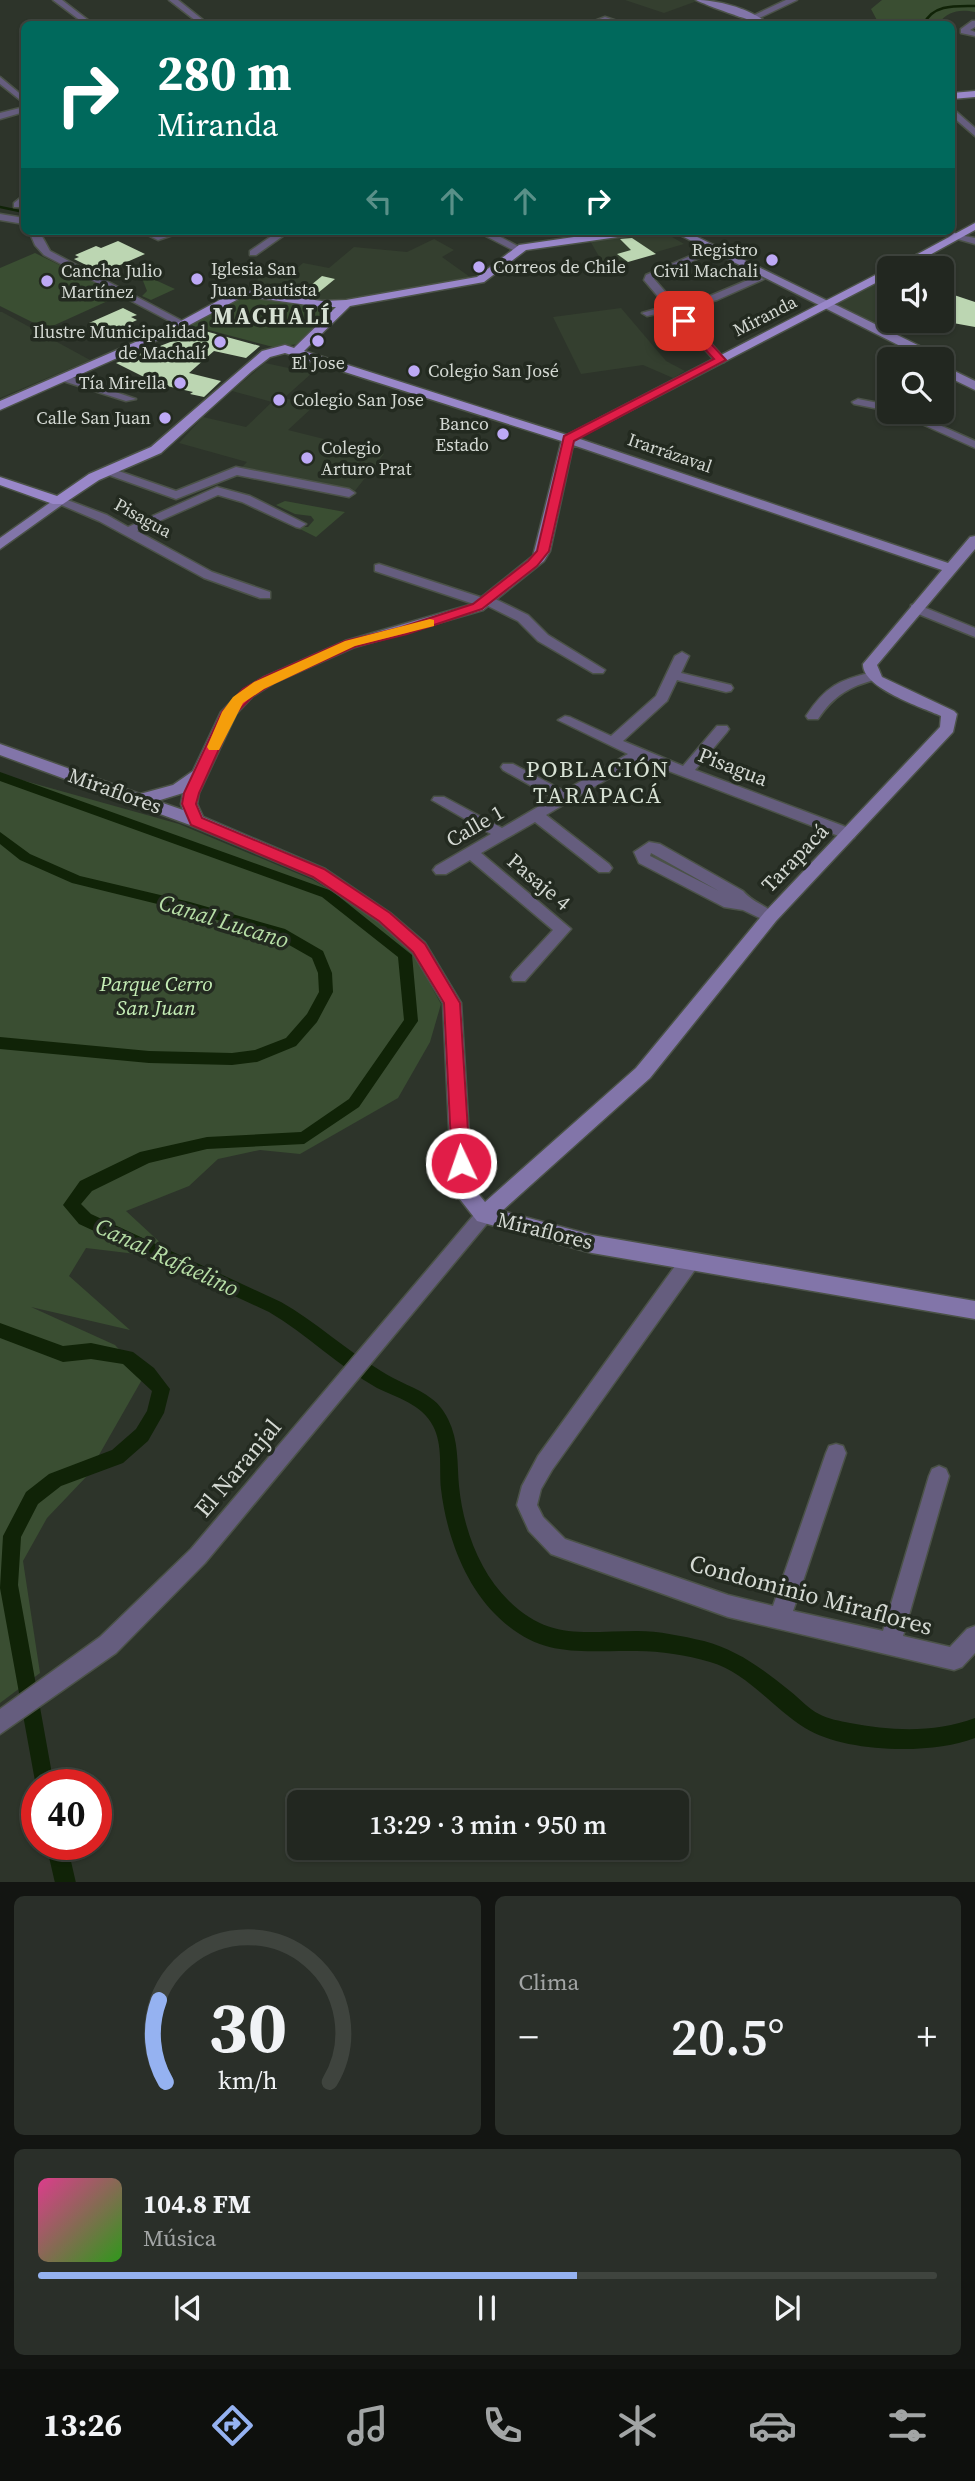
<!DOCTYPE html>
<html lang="es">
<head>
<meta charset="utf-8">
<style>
  body { margin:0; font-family:"Source Serif 4",serif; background:#2a2f29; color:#f1f3f6; height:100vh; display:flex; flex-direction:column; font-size:26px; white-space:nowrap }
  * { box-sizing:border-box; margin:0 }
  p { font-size:23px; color:#a2a5a5 }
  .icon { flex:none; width:38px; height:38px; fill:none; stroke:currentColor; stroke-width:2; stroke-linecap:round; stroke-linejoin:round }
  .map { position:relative; height:1882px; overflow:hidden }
  .drawer { display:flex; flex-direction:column; gap:14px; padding:14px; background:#131512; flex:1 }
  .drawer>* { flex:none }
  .guide { position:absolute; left:21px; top:21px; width:934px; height:214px; border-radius:10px; box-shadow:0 2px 5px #0004,0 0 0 2px #3f443e; background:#00695c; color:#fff; overflow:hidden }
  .tools { position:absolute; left:877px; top:256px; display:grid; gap:14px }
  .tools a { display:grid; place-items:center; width:77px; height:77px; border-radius:10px; background:#222720; box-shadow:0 2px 5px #0004,0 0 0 2px #3f443e; font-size:35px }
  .speed { position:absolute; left:21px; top:1769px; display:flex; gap:14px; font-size:35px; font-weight:700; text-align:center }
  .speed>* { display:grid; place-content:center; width:91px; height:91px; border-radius:50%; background:#222720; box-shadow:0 2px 5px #0004,0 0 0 2px #3f443e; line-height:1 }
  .speed .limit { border:10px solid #d22; background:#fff; color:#111 }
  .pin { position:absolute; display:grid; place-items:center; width:60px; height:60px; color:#fff; margin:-30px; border-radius:14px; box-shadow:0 4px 10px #0006 }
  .me { position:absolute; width:77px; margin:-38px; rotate:357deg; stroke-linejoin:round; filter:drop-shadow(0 0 5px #0008) }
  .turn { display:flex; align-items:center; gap:24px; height:147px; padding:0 21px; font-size:32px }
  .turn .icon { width:91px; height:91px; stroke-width:2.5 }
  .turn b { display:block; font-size:49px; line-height:60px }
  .lanes { display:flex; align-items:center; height:66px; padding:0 21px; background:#0003; justify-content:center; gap:35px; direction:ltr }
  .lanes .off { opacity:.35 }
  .big { font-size:52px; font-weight:600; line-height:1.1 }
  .drawer .card { flex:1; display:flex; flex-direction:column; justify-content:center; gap:10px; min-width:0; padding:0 24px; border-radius:10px; background:#2a2f29 }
  .drawer .dial { align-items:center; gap:0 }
  .dial svg { height:182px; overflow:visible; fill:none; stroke:#3f443e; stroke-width:7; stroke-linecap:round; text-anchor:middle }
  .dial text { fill:#f1f3f6; stroke:none }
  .song { display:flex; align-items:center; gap:21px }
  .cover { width:84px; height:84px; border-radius:10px; background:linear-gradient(135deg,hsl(330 70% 55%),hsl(110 70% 35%)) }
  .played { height:7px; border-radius:4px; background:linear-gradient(90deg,#95b2f1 60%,#3f443e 60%) }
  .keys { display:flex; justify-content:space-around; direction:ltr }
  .heat { display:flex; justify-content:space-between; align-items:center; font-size:38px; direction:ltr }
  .drawer .tiles { flex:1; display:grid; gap:14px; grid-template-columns:1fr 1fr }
  .card:last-child { grid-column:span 2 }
  .trip { position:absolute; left:287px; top:1790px; width:402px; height:70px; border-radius:10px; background:#222720; box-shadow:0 2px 5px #0004,0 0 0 2px #3f443e; font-weight:600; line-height:70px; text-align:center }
  .tabs { display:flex; height:112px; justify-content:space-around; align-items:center; background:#0e100d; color:#a2a5a5 }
  .tabs .icon { width:49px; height:49px }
  .tabs .on { color:#95b2f1 }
  .tabs b { font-size:32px; color:#f1f3f6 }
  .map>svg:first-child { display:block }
</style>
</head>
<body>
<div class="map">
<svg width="975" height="1883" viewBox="0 0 975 1883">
  <rect width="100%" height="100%" fill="#2d342a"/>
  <g fill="#343f2f">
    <path d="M625,0H694L697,1L664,13Z"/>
    <path d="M647,231H662L684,244L605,267L589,239Z"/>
    <path d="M434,239L454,250L442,257L470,277L339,303L319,302L252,289L262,272L287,277L303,263L329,268L354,247L407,252Z"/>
    <path d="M889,276V320H909L889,331L838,306L837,303Z"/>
    <path d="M621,308L666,361L685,371L673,378L643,365L581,374L553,317Z"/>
    <path d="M0,312H2L90,360L0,398Z"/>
    <path d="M265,363L312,373L284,398L315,405L288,430L384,454L354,492L242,467L247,462L179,443L203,417L246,427L272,402L232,391Z"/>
  </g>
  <g fill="#3a4e32">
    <path d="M882,0H975V12C959,9 948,11 938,24H879L871,9Z"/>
    <path d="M35,253L121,295L46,329L0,306V268Z"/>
    <path d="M140,273L175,289L151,300L142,296L147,291Z"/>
    <path d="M239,295L326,307L328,311L299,344L273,347L190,325Z"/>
    <path d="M285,501L345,512L316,537L296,527H308L314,520L311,516L295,514L276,505Z"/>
    <path d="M0,774L179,824L313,880L377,919L413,953L441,1004L430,1042L398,1098L300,1154L260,1150L218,1159L189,1186L126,1211L178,1259L86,1248L69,1276L130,1330L31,1307L115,1345L144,1376L87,1476L47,1518L23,1561L40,1673L0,1703Z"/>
  </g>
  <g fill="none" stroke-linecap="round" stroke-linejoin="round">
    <g stroke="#102307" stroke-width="2.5">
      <path d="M924,24C933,4 956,6 975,6"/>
      <path d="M0,207L24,212"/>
    </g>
    <g fill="#102307" fill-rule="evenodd">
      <path d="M0,772L332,891L412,955L418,1021L359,1107L304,1144L207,1149L149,1163L92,1191L81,1204L91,1214L281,1302C316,1322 346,1350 381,1371C397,1382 417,1387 432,1399C439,1404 444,1411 448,1419C459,1441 457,1463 459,1486C463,1527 479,1572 509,1601C550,1641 584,1631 637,1631C659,1631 682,1636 704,1641C738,1650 764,1670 790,1691C800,1699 809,1709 819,1714C828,1719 840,1721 850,1723C891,1731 936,1733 975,1718V1738C932,1755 845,1753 805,1728C772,1708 748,1673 710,1662C686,1655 661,1651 637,1651C578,1650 540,1660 494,1613C463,1581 446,1532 441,1489C439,1468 443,1445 433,1426C422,1404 397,1398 377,1388C339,1367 307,1334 269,1312L79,1224L63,1205L80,1181L140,1152L207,1137L301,1132L349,1099L404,1020L398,957L322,897L0,781Z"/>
      <path d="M0,832L30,854L80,876L190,902L285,929L323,951L332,973L333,992L317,1022L296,1046L257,1062L232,1065L149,1063L0,1049V1037L149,1051L232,1053L255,1050L286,1038L307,1014L319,992L318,973L312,958L275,937L190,912L72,883L20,860L0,844Z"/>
      <path d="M0,1323L63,1346L91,1343L133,1352L154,1368L170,1389L164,1413L148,1441L123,1463L61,1486L38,1504L21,1537L18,1585L54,1785H37V1792L0,1588L3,1536L26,1492L49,1474L112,1450L136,1429L147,1411L152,1391L123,1364L91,1359L63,1362L0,1338Z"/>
      <path d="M46,1844H67L76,1883H55Z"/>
    </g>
  </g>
  <g fill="#bcd6b2">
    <path d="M632,238L656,254L628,262L617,254L631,250L620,239Z"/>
    <path d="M118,241L145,254L102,273L74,259L79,257L75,255L96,246L101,248Z"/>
    <path d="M322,276L335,279L313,297L299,295Z"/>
    <path d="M942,291L975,302V327L942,321Z"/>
    <path d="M123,308L137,315L131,317L137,320L124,326L131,329L116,337L89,323Z"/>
    <path d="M194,328L260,346L246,358L214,351L189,373L221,381L204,397L190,394L193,392L158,384L116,363L173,341L166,339Z"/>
  </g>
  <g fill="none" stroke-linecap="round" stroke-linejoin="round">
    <defs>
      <g id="street">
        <path d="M53,0H62L93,24H85Z"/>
        <path d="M169,0H178L208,24H200Z"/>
        <path d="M786,0H797L757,19L750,17Z"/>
        <path d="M605,17L620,22L621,24H596L592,22Z"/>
        <path d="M972,21H975V27L970,30L975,32V36L961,33V29Z"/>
        <path d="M0,77L24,97V103L0,84Z"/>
        <path d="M24,107V112L0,119V113Z"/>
        <path d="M952,108L975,128V136L952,116Z"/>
        <path d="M24,195V203L20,207H14V203Z"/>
        <path d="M0,214L24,218V224L0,220Z"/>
        <path d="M29,231H39L50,251L188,324L179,326L44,255L35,245Z"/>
        <path d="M139,231L159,234L185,231L158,240Z"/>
        <path d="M279,231H290L256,255H250V251Z"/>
        <path d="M476,231H489L523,249L515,251Z"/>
        <path d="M954,234L975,238V244L954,238Z"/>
        <path d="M702,251L710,253L654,279L675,303L710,296L755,277L764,279L717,300L680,309L724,358V362H716L671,311L647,316L642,313L666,306L644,280L646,275Z"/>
        <path d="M60,376H68L136,399L126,401L60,380Z"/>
        <path d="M858,399L889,405V411L854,404L852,402Z"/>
        <path d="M893,411H908L975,441V448Z"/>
        <path d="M107,467L176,491L236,467L349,489L355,493L349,497L237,475L176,499L103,473V469Z"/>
        <path d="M217,487L250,496L306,524L300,528L296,527L242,502L218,495L137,531L212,572L270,592V598H260L204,578L99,521L52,501L58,497L62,498L107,515L128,527Z"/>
        <path d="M379,564L483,598H493L528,615L548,635L605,670L603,673H593L538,641L518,621L488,606H480L375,571V565Z"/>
        <path d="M916,604L975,628V637L911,611V605Z"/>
        <path d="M682,652L689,656L681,673L731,685L733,688L731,691L726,692L677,680L667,701L623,741L683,766L717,726H727L729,729L727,732L695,770L854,830L856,834L854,838H844L640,760L546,815L609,864L612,868L609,872H599L535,822L481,853L571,929L525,981H513L511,977L513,973L553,930L470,860L446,874H436L433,870L436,866L491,834L432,800L434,797H444L502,828L553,798L503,770L501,767L503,764H513L564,791L628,754L558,720L565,716L570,717L611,736L656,696L675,656Z"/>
        <path d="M873,672L878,673L880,676L878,679C850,686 834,695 818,719H808L806,716C826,686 839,680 873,672Z"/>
        <path d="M649,842L660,844L743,891C754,904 769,906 778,917L775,921L770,923L743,910L724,907L639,863L634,852ZM651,853L719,891L650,856Z"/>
        <path d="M484,1207L490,1210L493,1215L490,1220L205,1563L116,1653L0,1734V1709L100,1637L191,1549L478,1210Z"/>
        <path d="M690,1253L697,1255L699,1261L697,1267L552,1470L541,1489L537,1505L543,1517L565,1539L728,1595L773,1606L826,1453L829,1446L836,1444L843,1446L846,1453L793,1611L883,1631L929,1476L932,1469L939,1466L946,1469L949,1476L903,1636L950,1647L967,1629L975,1626V1653L962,1667L954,1670L728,1617L551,1554L529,1531L517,1505L522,1486L538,1456L683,1255Z"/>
      </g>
      <g id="secondary">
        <path d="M696,0C718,0 752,9 768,24C760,25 705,5 696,0Z"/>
        <path d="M672,231H685L940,356L942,359H926Z"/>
        <path d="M932,231H950L962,236L957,239Z"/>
        <path d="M942,365L975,381V390L942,374Z"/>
        <path d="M568,435L948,563L970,537L975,536V549L877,665L882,677L954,711L957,714L953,732L776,921L650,1078L502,1211L592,1235L975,1301V1319L592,1253L477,1221L452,1189L443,1003L413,953L378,921L313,877L190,825L0,755V744L140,794L173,785L193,771L221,712L243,690L264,677L345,641L473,604L533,556L562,439ZM573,445L942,570L863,664C862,688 921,707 941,716L940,727L764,913L636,1068L485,1202L472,1186L461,1003L425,943L390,913L325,869L203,817L197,804L199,793L236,714L253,696L274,683L355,647L483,610L544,561L550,551ZM183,793L181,804L183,810L157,801Z"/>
        <path d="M58,497L63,498V504L0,549V538Z"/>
      </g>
      <g id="primary">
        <path d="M975,91V97L952,99V93Z"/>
        <path d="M975,223V230L906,268H892Z"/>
        <path d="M615,231H644L639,234L526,250L484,282L350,306L304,351L567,435L885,270L889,269V276L568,443L285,353L270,357L252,371L161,453L99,480L63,504H53L0,485V477L57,496L89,474L151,447L262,351L285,345L294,348L336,307H322L244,296L178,331L0,410V401L170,327L238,290L322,301L346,300L477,277L519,245Z"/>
      </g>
    </defs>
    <use href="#street" stroke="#4b5248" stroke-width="3"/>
    <use href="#secondary" stroke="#4b5248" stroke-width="3"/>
    <use href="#primary" stroke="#4b5248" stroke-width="3"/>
    <use href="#street" fill="#655d7e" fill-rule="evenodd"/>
    <use href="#secondary" fill="#8275a9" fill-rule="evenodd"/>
    <use href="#primary" fill="#9987c9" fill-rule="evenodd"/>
  </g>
  <path fill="#e11d48" stroke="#92132f" stroke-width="2" d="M681,319H688L726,360L574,441L549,551L537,566L482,609L407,634L354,647L274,683L253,696L235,714L199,793L196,804L202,818L324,869L390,913L425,944L460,1003L470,1163L467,1168L461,1170L455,1168L452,1163L444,1003L413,952L379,921L313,877L191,825L182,804L184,793L222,712L243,689L264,677L345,641L399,628L473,604L528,561L537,551L564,436L714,359L681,323Z"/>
  <path fill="#f59e0b" d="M430,619L434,620V626L355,646L264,689L243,703L219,750H209L207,747L222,712L233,697L254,682L345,641Z"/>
  <g fill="#bda9f5" stroke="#232a20" stroke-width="2.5">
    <circle cx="772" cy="260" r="7"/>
    <circle cx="479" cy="267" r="7"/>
    <circle cx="197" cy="279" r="7"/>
    <circle cx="47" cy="281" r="7"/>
    <circle cx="318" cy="341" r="7"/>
    <circle cx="220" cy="342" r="7"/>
    <circle cx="414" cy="371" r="7"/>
    <circle cx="180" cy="383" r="7"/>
    <circle cx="279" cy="400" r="7"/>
    <circle cx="165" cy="418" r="7"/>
    <circle cx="503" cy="434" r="7"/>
    <circle cx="307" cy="458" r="7"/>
  </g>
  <g text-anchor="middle" stroke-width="7" stroke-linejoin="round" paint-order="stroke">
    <g font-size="18" fill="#d3d8d2" stroke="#232a20" text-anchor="start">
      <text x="758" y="256" text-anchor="end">Registro<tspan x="758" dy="21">Civil Machali</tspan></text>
      <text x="493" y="273">Correos de Chile</text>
      <text x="211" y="275">Iglesia San<tspan x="211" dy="21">Juan Bautista</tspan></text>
      <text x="61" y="277">Cancha Julio<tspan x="61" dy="21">Martínez</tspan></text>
      <text x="206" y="338" text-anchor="end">Ilustre Municipalidad<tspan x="206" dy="21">de Machalí</tspan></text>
      <text x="318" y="369" text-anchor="middle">El Jose</text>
      <text x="428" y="377">Colegio San José</text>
      <text x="166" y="389" text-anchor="end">Tía Mirella</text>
      <text x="293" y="406">Colegio San Jose</text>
      <text x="151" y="424" text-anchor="end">Calle San Juan</text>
      <text x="489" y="430" text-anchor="end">Banco<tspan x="489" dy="21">Estado</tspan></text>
      <text x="321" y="454">Colegio<tspan x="321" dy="21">Arturo Prat</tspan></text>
    </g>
    <g font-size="18" fill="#d3d8d2" stroke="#232a20">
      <text transform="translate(765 316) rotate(-27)" y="6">Miranda</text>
      <text transform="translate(670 453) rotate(19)" y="6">Irarrázaval</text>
      <text transform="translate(143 518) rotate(29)" y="6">Pisagua</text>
    </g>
    <g font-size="21" fill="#d3d8d2" stroke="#232a20">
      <text transform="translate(733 767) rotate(21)" y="7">Pisagua</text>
      <text transform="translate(115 791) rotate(20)" y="7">Miraflores</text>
      <text transform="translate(475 826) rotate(-30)" y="7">Calle 1</text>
      <text transform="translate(795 858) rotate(-46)" y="7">Tarapacá</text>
      <text transform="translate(539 882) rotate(40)" y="7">Pasaje 4</text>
      <text transform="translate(545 1231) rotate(14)" y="7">Miraflores</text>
    </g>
    <g font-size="21" font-style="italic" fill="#c6efb7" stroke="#232a20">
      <text x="156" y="991">Parque Cerro<tspan x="156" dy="24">San Juan</tspan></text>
    </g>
    <g font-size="23" font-weight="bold" letter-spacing="2" fill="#d7e1d4" stroke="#232a20">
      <text x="272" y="324">MACHALÍ</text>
    </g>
    <g font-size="23" letter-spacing="2" fill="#d7e1d4" stroke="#232a20">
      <text x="598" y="777">POBLACIÓN<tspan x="598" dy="26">TARAPACÁ</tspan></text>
    </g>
    <g font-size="23" font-style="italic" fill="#b6dea6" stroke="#232a20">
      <text transform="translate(224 921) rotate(17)" y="8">Canal Lucano</text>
      <text transform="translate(167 1257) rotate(25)" y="8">Canal Rafaelino</text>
    </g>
    <g font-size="24" fill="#d3d8d2" stroke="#232a20">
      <text transform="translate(238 1468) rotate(-50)" y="8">El Naranjal</text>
      <text transform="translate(811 1595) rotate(15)" y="8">Condominio Miraflores</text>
    </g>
  </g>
</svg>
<div class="tools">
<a><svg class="icon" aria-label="sound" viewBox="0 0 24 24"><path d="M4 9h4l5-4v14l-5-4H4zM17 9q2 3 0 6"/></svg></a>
<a><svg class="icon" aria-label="search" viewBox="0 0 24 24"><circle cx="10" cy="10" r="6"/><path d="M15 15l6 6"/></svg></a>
</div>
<div class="speed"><div class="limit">40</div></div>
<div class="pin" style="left:684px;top:321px;background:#d93025"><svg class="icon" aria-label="arrive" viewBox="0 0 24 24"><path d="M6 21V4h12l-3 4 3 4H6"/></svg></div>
<svg class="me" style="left:461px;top:1163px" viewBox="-20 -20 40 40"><circle r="17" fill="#e11d48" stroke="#fff" stroke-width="3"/><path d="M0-11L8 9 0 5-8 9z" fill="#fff"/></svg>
<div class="trip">13:29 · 3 min · 950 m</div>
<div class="guide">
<div class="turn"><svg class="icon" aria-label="right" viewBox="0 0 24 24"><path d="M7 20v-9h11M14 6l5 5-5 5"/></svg><div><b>280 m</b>Miranda</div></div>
<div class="lanes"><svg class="icon off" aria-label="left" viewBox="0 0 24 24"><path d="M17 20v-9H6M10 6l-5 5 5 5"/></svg><svg class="icon off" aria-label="ahead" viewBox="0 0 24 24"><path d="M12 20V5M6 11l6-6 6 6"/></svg><svg class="icon off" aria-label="ahead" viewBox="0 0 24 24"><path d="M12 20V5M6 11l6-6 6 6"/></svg><svg class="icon" aria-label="right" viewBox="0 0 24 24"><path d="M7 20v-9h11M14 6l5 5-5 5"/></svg></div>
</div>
</div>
<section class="drawer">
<div class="tiles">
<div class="card dial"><svg viewBox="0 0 100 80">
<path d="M14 69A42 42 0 1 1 86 69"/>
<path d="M14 69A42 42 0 0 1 11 33" stroke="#95b2f1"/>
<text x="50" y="56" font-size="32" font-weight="700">30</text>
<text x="50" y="72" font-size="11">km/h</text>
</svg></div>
<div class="card"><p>Clima</p>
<div class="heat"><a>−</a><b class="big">20.5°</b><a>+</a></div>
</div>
<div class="card">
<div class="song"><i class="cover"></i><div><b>104.8 FM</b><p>Música</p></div></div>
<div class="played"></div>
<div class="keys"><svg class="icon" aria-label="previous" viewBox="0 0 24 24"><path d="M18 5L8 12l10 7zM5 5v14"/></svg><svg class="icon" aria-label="pause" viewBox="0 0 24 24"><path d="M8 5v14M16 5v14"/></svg><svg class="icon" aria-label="next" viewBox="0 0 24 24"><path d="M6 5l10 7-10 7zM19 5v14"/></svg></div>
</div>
</div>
</section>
<nav class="tabs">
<b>13:26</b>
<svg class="icon on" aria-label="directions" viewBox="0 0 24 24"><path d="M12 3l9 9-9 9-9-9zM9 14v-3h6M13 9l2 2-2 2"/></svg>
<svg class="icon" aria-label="music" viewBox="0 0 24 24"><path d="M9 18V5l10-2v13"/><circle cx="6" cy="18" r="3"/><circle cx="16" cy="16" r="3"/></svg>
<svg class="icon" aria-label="phone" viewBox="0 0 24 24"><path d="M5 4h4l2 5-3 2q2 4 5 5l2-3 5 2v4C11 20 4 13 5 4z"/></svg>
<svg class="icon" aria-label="climate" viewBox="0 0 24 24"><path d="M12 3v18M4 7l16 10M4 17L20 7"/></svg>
<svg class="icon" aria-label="car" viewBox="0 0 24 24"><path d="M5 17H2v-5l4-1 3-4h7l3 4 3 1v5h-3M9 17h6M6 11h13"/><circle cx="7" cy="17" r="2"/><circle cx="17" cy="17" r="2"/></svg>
<svg class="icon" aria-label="filters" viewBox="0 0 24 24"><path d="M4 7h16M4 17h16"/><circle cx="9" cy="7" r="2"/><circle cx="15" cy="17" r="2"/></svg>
</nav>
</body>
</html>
